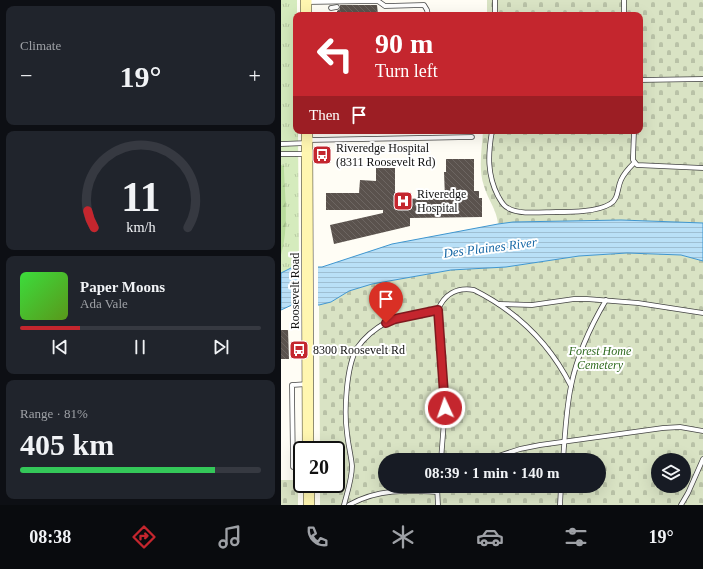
<!DOCTYPE html>
<html lang="en">
<head>
<meta charset="utf-8">
<style>
  body { margin:0; font-family:Georgia,serif; background:#20242c; color:#f1f3f6; height:100vh; display:flex; flex-direction:column; font-size:15px; white-space:nowrap }
  * { box-sizing:border-box; margin:0 }
  p { font-size:13px; color:#9ea1a6 }
  .icon { flex:none; width:22px; height:22px; fill:none; stroke:currentColor; stroke-width:2; stroke-linecap:round; stroke-linejoin:round }
  .map { position:relative; flex:1; overflow:hidden }
  .sheet { display:flex; flex-direction:column; gap:6px; padding:6px; background:#0d0f14; width:281px }
  .sheet>* { flex:none }
  .hud { position:absolute; left:12px; top:12px; width:350px; height:122px; border-radius:8px; box-shadow:0 4px 16px #0002; background:#c4262e; color:#fff; overflow:hidden }
  .buttons { position:absolute; left:370px; top:453px; display:grid; gap:8px }
  .buttons a { display:grid; place-items:center; width:40px; height:40px; border-radius:50%; background:#171b24; box-shadow:0 4px 16px #0002; font-size:20px }
  .speed { position:absolute; left:12px; top:441px; display:flex; gap:8px; font-size:20px; font-weight:700; text-align:center }
  .speed>* { display:grid; place-content:center; width:52px; height:52px; border-radius:50%; background:#171b24; box-shadow:0 4px 16px #0002; line-height:1 }
  .speed .limit { border:2px solid #111; border-radius:6px; background:#fff; color:#111 }
  .pin { position:absolute; display:grid; place-items:center; width:34px; height:34px; color:#fff; margin:-41px -17px; border-radius:50% 50% 50% 0; rotate:-45deg; box-shadow:0 0 4px #0007 }
  .pin .icon { rotate:45deg }
  .me { position:absolute; width:44px; margin:-22px; rotate:357deg; stroke-linejoin:round; filter:drop-shadow(0 0 3px #0008) }
  .turn { display:flex; align-items:center; gap:14px; height:84px; padding:0 16px; font-size:18px }
  .turn .icon { width:52px; height:52px; stroke-width:2.5 }
  .turn b { display:block; font-size:28px; line-height:34px }
  .then { display:flex; align-items:center; height:38px; padding:0 16px; background:#0003; gap:8px; font-size:15px }
  .big { font-size:30px; font-weight:700; line-height:1.1 }
  .sheet .widget { flex:1; display:flex; flex-direction:column; justify-content:center; gap:6px; min-width:0; padding:0 14px; border-radius:8px; background:#20242c }
  .sheet .dial { align-items:center; gap:0 }
  .dial svg { height:104px; overflow:visible; fill:none; stroke:#363941; stroke-width:7; stroke-linecap:round; text-anchor:middle }
  .dial text { fill:#f1f3f6; stroke:none }
  .song { display:flex; align-items:center; gap:12px }
  .cover { width:48px; height:48px; border-radius:6px; background:linear-gradient(135deg,hsl(120 70% 55%),hsl(90 70% 35%)) }
  .played { height:4px; border-radius:2px; background:linear-gradient(90deg,#c4262e 25%,#363941 25%) }
  .keys { display:flex; justify-content:space-around; direction:ltr }
  .heat { display:flex; justify-content:space-between; align-items:center; font-size:22px; direction:ltr }
  .charge { height:6px; border-radius:3px; background:linear-gradient(90deg,#34c759 81%,#363941 0) }
  .trip { position:absolute; left:97px; top:453px; width:228px; height:40px; border-radius:20px; background:#171b24; box-shadow:0 4px 16px #0002; font-weight:700; line-height:40px; text-align:center }
  .tab-bar { display:flex; height:64px; justify-content:space-around; align-items:center; background:#090b0e; color:#9ea1a6 }
  .tab-bar .icon { width:28px; height:28px }
  .tab-bar .on { color:#c4262e }
  .tab-bar b { font-size:18px; color:#f1f3f6 }
  main { display:flex; flex:1; min-height:0 }
  .map>svg:first-child { display:block }
</style>
</head>
<body>
<main>
<section class="sheet">
<div class="widget"><p>Climate</p>
<div class="heat"><a>−</a><b class="big">19°</b><a>+</a></div>
</div>
<div class="widget dial"><svg viewBox="0 0 100 80">
<path d="M14 69A42 42 0 1 1 86 69"/>
<path d="M14 69A42 42 0 0 1 9 56" stroke="#c4262e"/>
<text x="50" y="56" font-size="32" font-weight="700">11</text>
<text x="50" y="72" font-size="11">km/h</text>
</svg></div>
<div class="widget">
<div class="song"><i class="cover"></i><div><b>Paper Moons</b><p>Ada Vale</p></div></div>
<div class="played"></div>
<div class="keys"><svg class="icon" aria-label="previous" viewBox="0 0 24 24"><path d="M18 5L8 12l10 7zM5 5v14"/></svg><svg class="icon" aria-label="pause" viewBox="0 0 24 24"><path d="M8 5v14M16 5v14"/></svg><svg class="icon" aria-label="next" viewBox="0 0 24 24"><path d="M6 5l10 7-10 7zM19 5v14"/></svg></div>
</div>
<div class="widget"><p>Range · 81%</p><b class="big">405 km</b><div class="charge"></div></div>
</section>
<div class="map">
<svg width="422" height="505" viewBox="0 0 422 505">
  <defs>
    <pattern id="grass-tufts" width="24" height="20" patternUnits="userSpaceOnUse"><rect width="24" height="20" fill="#d5ebbd"/><path d="M3 7l-1-3M5 7V3M7 7l1-3M15 17l-1-3M17 17v-4M19 17l1-3" fill="none" stroke="#b6c8a1"/></pattern>
    <pattern id="forest-firs" width="22" height="20" patternUnits="userSpaceOnUse"><rect width="22" height="20" fill="#b9dc9c"/><path d="M5 1l3.5 6h-7zM16 11l3.5 6h-7z" fill="#9ebc85"/></pattern>
    <pattern id="cemetery-stones" width="16" height="16" patternUnits="userSpaceOnUse"><rect width="16" height="16" fill="#d9e3c4"/><path d="M2 7V4a2 2 0 0 1 4 0v3zM10 15v-3a2 2 0 0 1 4 0v3z" fill="#b9c2a7"/></pattern>
    <pattern id="water-rules" width="6" height="5" patternUnits="userSpaceOnUse"><rect width="6" height="5" fill="#b9e0f7"/><path d="M0 2.5h6" fill="none" stroke="#9ebfd3"/></pattern>
    <pattern id="building-back-hatch" width="6" height="6" patternUnits="userSpaceOnUse"><rect width="6" height="6" fill="#5a524d"/><path d="M-1 5l2 2M0 0l6 6M5-1l2 2" fill="none" stroke="#6d6662"/></pattern>
  </defs>
  <rect width="100%" height="100%" fill="#fffdf5"/>
  <path fill="url(#grass-tufts)" d="M0,0H16V15H15V131H17L18,266L12,267L0,273Z"/>
  <path fill="url(#forest-firs)" d="M0,165L3,166V171C4,198 8,228 0,255Z"/>
  <g fill="url(#cemetery-stones)" fill-rule="evenodd">
    <path d="M206,0H422V223L340,220L232,222L217,224C216,210 207,200 203,186C197,169 201,149 202,131H359V15H206Z"/>
    <path d="M346,253L400,255L422,261V505H39V484H55V450H39L38,305L50,302L68,291L91,284L170,270L225,267L298,256ZM104,460H318V486H104ZM377,460H403V486H377Z"/>
    <rect x="0" y="480" width="17" height="25"/>
  </g>
  <path fill="url(#water-rules)" stroke="#3f96cf" d="M340,220L422,223V261L400,255L346,253L298,256L225,267L170,270L91,284L68,291L50,302L38,305L13,304L0,310V273L12,267H41L111,244L217,224L232,222Z"/>
  <path fill="#fffdf5" d="M37,265V307L17,306V266Z"/>
  <g fill="url(#building-back-hatch)">
    <path d="M59,5H96L97,15H56V11L59,9Z"/>
    <path d="M165,159H193V191H198V198H201V217L129,218V226L53,244L49,225L102,213V210H45V193H78L79,180L95,181V168H114V199L164,198L163,172H165Z"/>
    <path d="M0,330H7L8,359H0Z"/>
  </g>
  <g fill="none" stroke-linecap="round" stroke-linejoin="round">
    <defs>
      <g id="lane">
        <path d="M214,0V15"/>
        <path d="M25,2L97,1L104,6L143,5L146,10L147,15"/>
        <path d="M50,8L56,7"/>
        <path d="M343,15V0"/>
        <path d="M359,80L422,79"/>
        <path d="M211,131C207,154 206,175 217,196C220,201 222,206 227,208C237,215 262,212 275,212C290,212 316,212 329,204C338,199 336,188 340,180C343,173 348,168 353,163"/>
        <path d="M353,131L352,157V160L356,165L422,168"/>
        <path d="M28,140L191,137"/>
        <path d="M0,144L26,143"/>
        <path d="M0,154H26"/>
        <path d="M218,304L251,305L293,299H306L357,303L422,313"/>
        <path d="M160,460L164,408L157,310C163,295 175,287 193,290C235,311 269,344 290,386"/>
        <path d="M205,460L239,449L259,445L382,428L399,427L422,431"/>
        <path d="M282,460C284,435 285,410 290,386C296,356 309,327 325,300"/>
        <path d="M12,467L11,385L27,384"/>
        <path d="M156,486L157,505"/>
        <path d="M63,505C66,493 71,479 71,466C70,455 67,444 66,433C63,412 65,367 76,348C83,338 95,328 106,322C121,315 140,314 157,310"/>
        <path d="M68,505C96,489 125,490 156,492L162,486"/>
        <path d="M279,505L280,486"/>
        <path d="M400,505L407,493L422,459"/>
      </g>
      <g id="secondary">
        <path d="M25,0V15"/>
        <path d="M26,131L27,450"/>
        <path d="M28,484V505"/>
      </g>
    </defs>
    <use href="#lane" stroke="#444" stroke-width="5.5"/>
    <use href="#secondary" stroke="#333" stroke-width="12"/>
    <use href="#lane" stroke="#fff" stroke-width="4"/>
    <use href="#secondary" stroke="#fff6b0" stroke-width="11"/>
  </g>
  <g fill="none" stroke-linecap="round" stroke-linejoin="round">
    <defs>
      <path id="route" d="M105,323L114,319L157,310L164,408"/>
    </defs>
    <use href="#route" stroke="#7f191e" stroke-width="10"/>
    <use href="#route" stroke="#c4262e" stroke-width="7"/>
  </g>
  <defs>
    <symbol id="bus-square" viewBox="-11 -11 22 22"><rect x="-9" y="-9" width="18" height="18" rx="4" fill="#c4262e" stroke="#fff"/><path d="M-5-6H5V4H4V6H2V4H-2V6H-4V4H-5ZM-3.5-4V0h7V-4ZM-3.5 1.2v1.5H-2V1.2ZM2 1.2v1.5H3.5V1.2Z" fill="#fff"/></symbol>
    <symbol id="hospital-square" viewBox="-11 -11 22 22"><rect x="-9" y="-9" width="18" height="18" rx="4" fill="#c4262e" stroke="#fff"/><path d="M-5-5h3v3.5h4V-5h3V5h-3V1.5h-4V5h-3Z" fill="#fff"/></symbol>
  </defs>
  <g fill-rule="evenodd">
    <use href="#bus-square" x="30" y="144" width="22" height="22"/>
    <use href="#hospital-square" x="111" y="190" width="22" height="22"/>
    <use href="#bus-square" x="7" y="339" width="22" height="22"/>
  </g>
  <g text-anchor="middle" stroke-width="4" stroke-linejoin="round" paint-order="stroke">
    <g font-size="12" fill="#111" stroke="#fff" text-anchor="start">
      <text x="55" y="152">Riveredge Hospital<tspan x="55" dy="14">(8311 Roosevelt Rd)</tspan></text>
      <text x="136" y="198">Riveredge<tspan x="136" dy="14">Hospital</tspan></text>
      <text x="32" y="354">8300 Roosevelt Rd</text>
    </g>
    <g font-size="12" fill="#111" stroke="#fff">
      <text transform="translate(14 291) rotate(-90)" y="4">Roosevelt Road</text>
    </g>
    <g font-size="12" font-style="italic" fill="#2f6b1f" stroke="#fff">
      <text x="319" y="355">Forest Home<tspan x="319" dy="14">Cemetery</tspan></text>
    </g>
    <g font-size="13" font-style="italic" fill="#1768a6" stroke="#fff">
      <text transform="translate(209 247) rotate(-7)" y="5">Des Plaines River</text>
    </g>
  </g>
</svg>
<div class="buttons">
<a><svg class="icon" aria-label="layers" viewBox="0 0 24 24"><path d="M12 4l9 5-9 5-9-5zM3 14l9 5 9-5"/></svg></a>
</div>
<div class="speed"><div class="limit">20</div></div>
<div class="pin" style="left:105px;top:323px;background:#d93025"><svg class="icon" aria-label="arrive" viewBox="0 0 24 24"><path d="M6 21V4h12l-3 4 3 4H6"/></svg></div>
<svg class="me" style="left:164px;top:408px" viewBox="-20 -20 40 40"><circle r="17" fill="#c4262e" stroke="#fff" stroke-width="3"/><path d="M0-11L8 9 0 5-8 9z" fill="#fff"/></svg>
<div class="trip">08:39 · 1 min · 140 m</div>
<div class="hud">
<div class="turn"><svg class="icon" aria-label="left" viewBox="0 0 24 24"><path d="M17 20v-9H6M10 6l-5 5 5 5"/></svg><div><b>90 m</b>Turn left</div></div>
<div class="then">Then<svg class="icon" aria-label="arrive" viewBox="0 0 24 24"><path d="M6 21V4h12l-3 4 3 4H6"/></svg></div>
</div>
</div>
</main>
<nav class="tab-bar">
<b>08:38</b>
<svg class="icon on" aria-label="directions" viewBox="0 0 24 24"><path d="M12 3l9 9-9 9-9-9zM9 14v-3h6M13 9l2 2-2 2"/></svg>
<svg class="icon" aria-label="music" viewBox="0 0 24 24"><path d="M9 18V5l10-2v13"/><circle cx="6" cy="18" r="3"/><circle cx="16" cy="16" r="3"/></svg>
<svg class="icon" aria-label="phone" viewBox="0 0 24 24"><path d="M5 4h4l2 5-3 2q2 4 5 5l2-3 5 2v4C11 20 4 13 5 4z"/></svg>
<svg class="icon" aria-label="climate" viewBox="0 0 24 24"><path d="M12 3v18M4 7l16 10M4 17L20 7"/></svg>
<svg class="icon" aria-label="car" viewBox="0 0 24 24"><path d="M5 17H2v-5l4-1 3-4h7l3 4 3 1v5h-3M9 17h6M6 11h13"/><circle cx="7" cy="17" r="2"/><circle cx="17" cy="17" r="2"/></svg>
<svg class="icon" aria-label="filters" viewBox="0 0 24 24"><path d="M4 7h16M4 17h16"/><circle cx="9" cy="7" r="2"/><circle cx="15" cy="17" r="2"/></svg>
<b>19°</b>
</nav>
</body>
</html>
